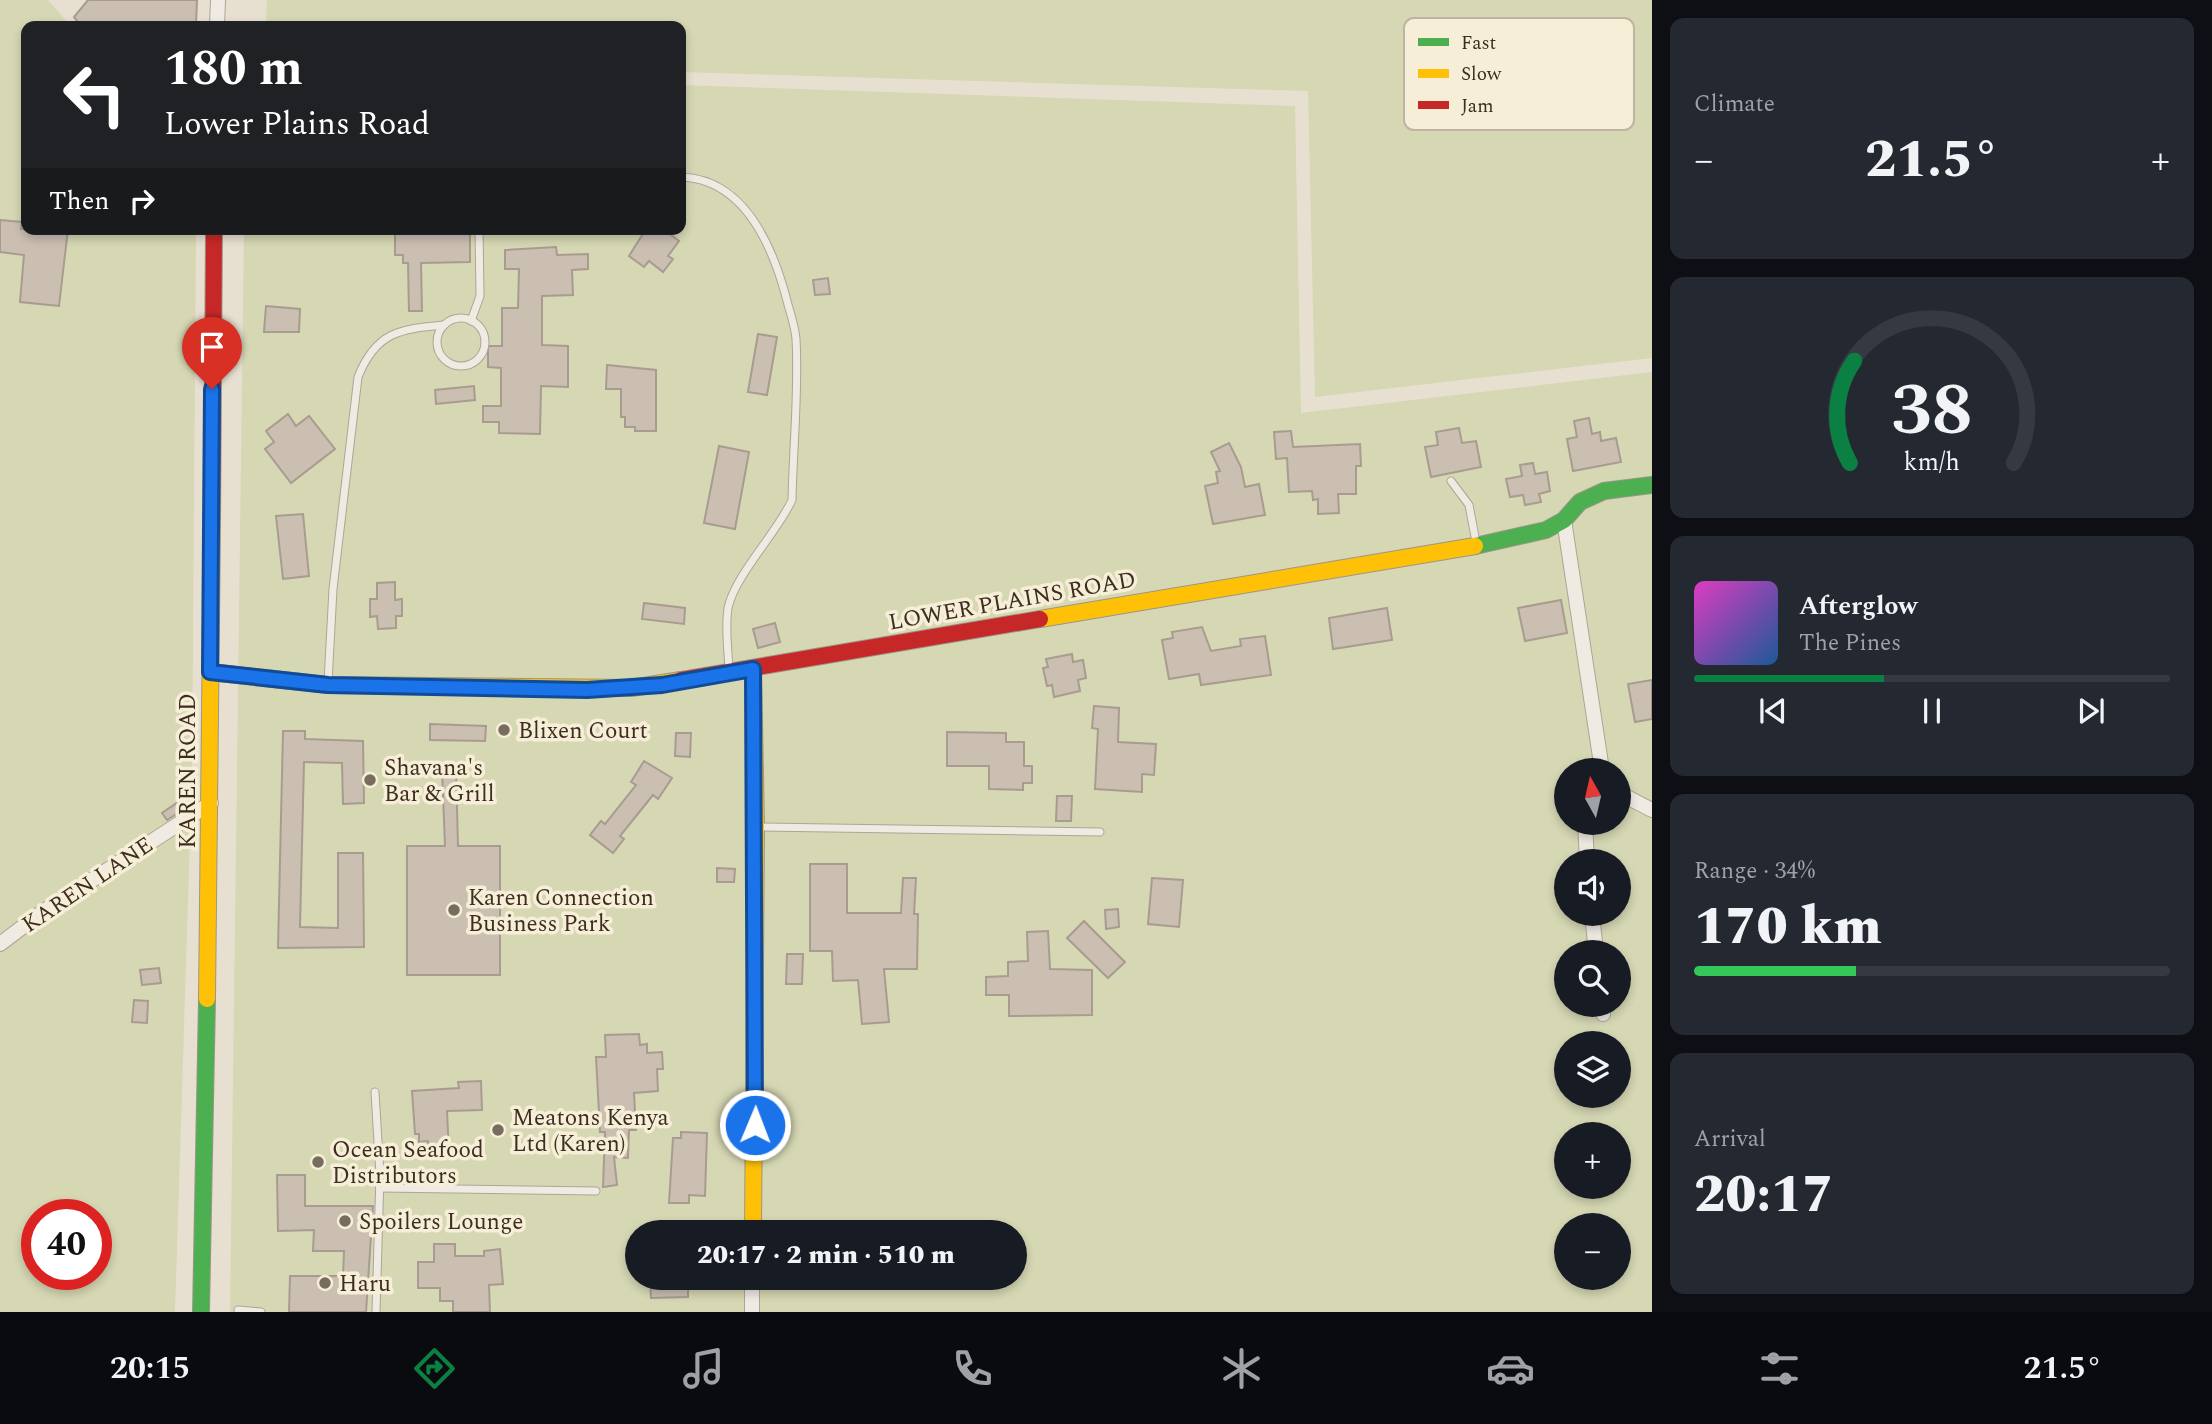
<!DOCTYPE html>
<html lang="en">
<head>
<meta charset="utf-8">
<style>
  body { margin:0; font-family:Spectral,serif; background:#242831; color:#f1f3f6; height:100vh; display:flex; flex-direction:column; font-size:26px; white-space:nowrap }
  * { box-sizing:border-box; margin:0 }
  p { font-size:23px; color:#9ea1a6 }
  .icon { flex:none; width:38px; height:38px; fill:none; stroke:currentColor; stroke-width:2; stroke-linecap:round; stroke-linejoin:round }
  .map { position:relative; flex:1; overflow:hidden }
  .side { display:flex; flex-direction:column; gap:18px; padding:18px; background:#0d0f14; width:560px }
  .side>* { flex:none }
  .hud { position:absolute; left:21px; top:21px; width:665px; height:214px; border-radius:14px; box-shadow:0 4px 10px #0003; background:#202124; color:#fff; overflow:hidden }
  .needle { width:46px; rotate:352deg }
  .controls { position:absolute; left:1554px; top:758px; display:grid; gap:14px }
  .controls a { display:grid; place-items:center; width:77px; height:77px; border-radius:50%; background:#171b24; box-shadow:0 4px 10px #0003; font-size:35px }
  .speed { position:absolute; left:21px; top:1199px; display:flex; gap:14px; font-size:35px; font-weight:700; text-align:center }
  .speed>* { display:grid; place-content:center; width:91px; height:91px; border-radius:50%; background:#171b24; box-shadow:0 4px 10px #0003; line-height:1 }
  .speed .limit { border:10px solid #d22; background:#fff; color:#111 }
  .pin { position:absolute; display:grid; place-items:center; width:60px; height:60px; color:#fff; margin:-72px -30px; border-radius:50% 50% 50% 0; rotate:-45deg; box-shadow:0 0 7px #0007 }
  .pin .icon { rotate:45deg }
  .me { position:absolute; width:77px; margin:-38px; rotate:1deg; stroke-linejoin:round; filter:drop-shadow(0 0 5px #0008) }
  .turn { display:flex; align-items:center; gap:24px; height:147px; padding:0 28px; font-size:32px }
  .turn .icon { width:91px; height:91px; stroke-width:2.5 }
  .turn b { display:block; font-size:49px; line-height:60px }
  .then { display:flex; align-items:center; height:66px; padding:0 28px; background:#0003; gap:14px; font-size:26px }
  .big { font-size:52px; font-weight:800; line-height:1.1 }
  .side .widget { flex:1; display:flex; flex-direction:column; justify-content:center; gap:10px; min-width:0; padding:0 24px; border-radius:14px; background:#242831 }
  .side .dial { align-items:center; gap:0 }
  .dial svg { height:182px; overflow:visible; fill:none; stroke:#363941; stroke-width:7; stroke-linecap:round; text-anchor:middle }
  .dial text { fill:#f1f3f6; stroke:none }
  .song { display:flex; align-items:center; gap:21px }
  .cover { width:84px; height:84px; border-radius:10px; background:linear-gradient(135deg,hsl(310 70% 55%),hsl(210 70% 35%)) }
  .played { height:7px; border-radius:4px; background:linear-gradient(90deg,#0b8043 40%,#363941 40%) }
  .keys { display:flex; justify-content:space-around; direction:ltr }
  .heat { display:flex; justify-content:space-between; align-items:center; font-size:38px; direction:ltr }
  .charge { height:10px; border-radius:5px; background:linear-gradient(90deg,#34c759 34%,#363941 0) }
  .trip { position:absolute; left:625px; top:1220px; width:402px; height:70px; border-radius:35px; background:#171b24; box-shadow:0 4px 10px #0003; font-weight:800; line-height:70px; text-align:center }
  .tab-bar { display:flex; height:112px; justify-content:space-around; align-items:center; background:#090b0e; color:#9ea1a6 }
  .tab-bar .icon { width:49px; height:49px }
  .tab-bar .selected { color:#0b8043 }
  .tab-bar b { font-size:32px; color:#f1f3f6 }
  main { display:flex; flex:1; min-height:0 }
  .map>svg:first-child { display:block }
</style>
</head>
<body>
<main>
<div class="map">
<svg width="1652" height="1312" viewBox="0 0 1652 1312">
  <rect width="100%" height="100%" fill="#e7e0d1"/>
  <g fill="#d6d7b3" fill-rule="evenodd">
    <path d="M0,0H48L71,26H26V229H196L192,775L175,1312H0ZM37,1214H96V1274H37Z"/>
    <path d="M267,0H1652V358L1315,397L1308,91L681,72V26H266Z"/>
    <path d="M681,85L1295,106L1301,413L1652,372V1312H230L244,229H681ZM1566,770H1619V822H1566ZM1566,861H1619V914H1566ZM1566,952H1619V1004H1566ZM1566,1043H1619V1096H1566ZM1566,1134H1619V1186H1566ZM1566,1225H1619V1278H1566ZM637,1232H1015V1278H637Z"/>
  </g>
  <g fill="#cbbfb2" stroke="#a89c90" stroke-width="2">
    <path d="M88,0H197L196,26H81L74,17Z"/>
    <path d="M0,220L22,222L21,229H68L59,306L20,302L24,255L0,252Z"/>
    <path d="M403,229H470V262L421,263L422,311H409L408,263H403V255H395V233H403Z"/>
    <path d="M646,229H663L679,241L668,256L673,259L663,272L649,261L644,267L629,256Z"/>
    <path d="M556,247L557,255L588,254V269L572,270L573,295L542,296V345L568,346V387L541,386L540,434L499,433V422H483V406H501V368L488,367V346H502V308H518L519,269H505V250Z"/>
    <path d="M828,278L830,294L815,295L813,280Z"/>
    <path d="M266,306L300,309L299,332H264Z"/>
    <path d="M758,334L777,337L767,395L748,392Z"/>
    <path d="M607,365L656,370V431H635V427H625V417H621V389H606Z"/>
    <path d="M474,386L475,400L436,404L435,390Z"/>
    <path d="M288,414L296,426L309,416L335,449L291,483L265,449L274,442L266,431Z"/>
    <path d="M1589,418L1592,434L1600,432L1601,441L1616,438L1621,462L1573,471L1567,439L1577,437L1574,421Z"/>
    <path d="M1459,428L1462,443L1476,441L1481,467L1431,477L1425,447L1438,445L1436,432Z"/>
    <path d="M1291,431L1293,447L1360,444L1361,466H1356V494H1338L1339,513L1318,514V499L1313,500L1312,491L1289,492L1287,458L1276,459L1274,432Z"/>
    <path d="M1229,443L1241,467L1245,487L1259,484L1265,515L1213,524L1205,486L1218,483L1216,472L1220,471L1211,452Z"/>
    <path d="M719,446L749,452L735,529L704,523Z"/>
    <path d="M1533,463L1535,474L1547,472L1550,491L1539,494L1541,502L1525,505L1523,495L1510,497L1506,479L1522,476L1520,465Z"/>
    <path d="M303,514L309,576L283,579L276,516Z"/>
    <path d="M395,582V600L402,599V616H396V628L378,629L377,616L370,617V599H377V583Z"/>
    <path d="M1561,600L1567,633L1525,641L1518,608Z"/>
    <path d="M644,603L685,608L684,624L642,619Z"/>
    <path d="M1387,608L1392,640L1333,649L1329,618Z"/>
    <path d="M775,623L780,642L758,648L753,629Z"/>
    <path d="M1202,627L1211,651L1241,646L1240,639L1265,636L1271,675L1201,685L1199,674L1169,679L1162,640L1173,638L1172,632Z"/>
    <path d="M1072,654L1073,662L1083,660L1086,678L1078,680L1080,691L1054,697L1052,685L1047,686L1043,668L1048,667L1046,659Z"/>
    <path d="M1652,680V719L1635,722L1628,684Z"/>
    <path d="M1094,706L1119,708L1118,742L1156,744L1154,775L1142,774V792L1095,789L1098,729L1092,728Z"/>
    <path d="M430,724L486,726L485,741L430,740Z"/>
    <path d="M283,731H305V739L363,741L364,803L343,804L342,763L304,762L300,927L338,928V853H363L364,947L278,948Z"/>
    <path d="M947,732L1006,733V742H1024V766H1032V783H1023V790L989,789V766H947Z"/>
    <path d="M676,733H691L690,757L675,756Z"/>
    <path d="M644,761L672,778L658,799L653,795L620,836L624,839L613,853L590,835L601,821L605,824L636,785L631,782Z"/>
    <path d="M442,769H456L458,846H500V975H407V846H445Z"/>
    <path d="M187,796L192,804L167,820L162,813Z"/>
    <path d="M1057,796H1072L1071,821H1056Z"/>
    <path d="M810,864H847V913H901L903,878H916L914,914H918L917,969H884L889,1022L862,1024L858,980L833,981L832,951H810Z"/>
    <path d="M717,868L735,869L734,882H717Z"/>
    <path d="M1152,878L1183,880L1179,927L1148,924Z"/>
    <path d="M1118,909L1119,927L1106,929L1105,910Z"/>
    <path d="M1084,921L1125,962L1108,978L1067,938Z"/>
    <path d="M1048,931L1050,969L1092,970V1015L1009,1016V995H986V977L1008,976V962L1028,961L1027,932Z"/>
    <path d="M787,954H803L802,984H786Z"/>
    <path d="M159,968L161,983L142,985L140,970Z"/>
    <path d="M134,1000L148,1001L147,1023L132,1022Z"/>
    <path d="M639,1034L640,1045L647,1044V1053L662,1052L663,1069H657L658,1091L634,1093L636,1130H629L628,1158L614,1157L617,1185L603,1187L605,1132H600L596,1057H606L605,1035Z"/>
    <path d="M481,1081L482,1110L447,1111L449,1153L429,1154L428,1141L419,1142V1134H415L412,1091L459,1088L458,1082Z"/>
    <path d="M681,1132L707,1133L705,1196L689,1195V1203H669L673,1138H681Z"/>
    <path d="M277,1175H305V1206H373L366,1312H289L290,1276H343L344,1251H313L314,1230L278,1231Z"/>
    <path d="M434,1244H455V1256H484V1251L500,1249L503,1284L489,1285L490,1312H453V1301H440V1288H418V1262H434Z"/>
    <path d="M650,1278H688V1297L651,1298Z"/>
  </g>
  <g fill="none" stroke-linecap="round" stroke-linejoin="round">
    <defs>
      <g id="lane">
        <path d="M681,177C744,179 772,245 786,297C789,310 795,325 796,339C799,392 793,447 792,500C777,533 735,575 728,608C725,627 728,650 729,669"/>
        <circle cx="461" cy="342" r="24"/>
        <path d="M471,321L480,296L479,229"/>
        <path d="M1451,481L1469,505L1476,542"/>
        <path d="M328,682L333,589L358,377C376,332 399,329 444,325"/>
        <path d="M760,827L1100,832"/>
        <path d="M375,1092L380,1175L376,1312"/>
        <path d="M380,1188L596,1191"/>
        <path d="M238,1310L261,1312"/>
      </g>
      <g id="street">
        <path d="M217,26L218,0"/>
        <path d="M1564,520L1602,770"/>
        <path d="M1619,793L1652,810"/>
        <path d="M1585,822L1587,861"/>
        <path d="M1592,914L1596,952"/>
        <path d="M0,944L41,913L211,803"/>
        <path d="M1602,1004L1603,1014"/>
        <path d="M752,1312V1278"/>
      </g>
      <g id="fast">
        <path d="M1475,546L1546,530L1564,520L1580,502L1604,491L1652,485"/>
        <path d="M201,1312L207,999"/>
      </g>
      <g id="slow">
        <path d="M1040,619L1475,546"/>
        <path d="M753,669L756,827L753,1232"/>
        <path d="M210,672L328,685L631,688L681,680"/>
        <path d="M207,999L212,525"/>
      </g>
      <g id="jam">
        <path d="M212,525L214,229"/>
        <path d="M681,680L1040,619"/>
      </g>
    </defs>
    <use href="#lane" stroke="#ada599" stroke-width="9"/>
    <use href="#street" stroke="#ada599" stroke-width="16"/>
    <use href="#fast" stroke="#9c958a" stroke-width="18"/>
    <use href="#slow" stroke="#9c958a" stroke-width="18"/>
    <use href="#jam" stroke="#9c958a" stroke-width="18"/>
    <use href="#lane" stroke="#efebe3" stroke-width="7"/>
    <use href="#street" stroke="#efebe3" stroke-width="14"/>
    <use href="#fast" stroke="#4caf50" stroke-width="16"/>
    <use href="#slow" stroke="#ffc107" stroke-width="16"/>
    <use href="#jam" stroke="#c62828" stroke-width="16"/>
  </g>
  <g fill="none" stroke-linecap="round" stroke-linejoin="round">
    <defs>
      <path id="route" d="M212,389L210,672L328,685L587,690L662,685L753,669L755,1125"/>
    </defs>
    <use href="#route" stroke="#114b97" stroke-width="18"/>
    <use href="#route" stroke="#1a73e8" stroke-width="12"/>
  </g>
  <g fill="#786c5e" stroke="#f7eed8" stroke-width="2.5">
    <circle cx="504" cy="730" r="7"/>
    <circle cx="370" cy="780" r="7"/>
    <circle cx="454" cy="910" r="7"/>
    <circle cx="498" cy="1130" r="7"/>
    <circle cx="318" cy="1162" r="7"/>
    <circle cx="345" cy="1221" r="7"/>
    <circle cx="325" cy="1283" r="7"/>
  </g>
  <g text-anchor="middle" stroke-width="7" stroke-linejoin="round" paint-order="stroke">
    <g font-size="23" fill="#3d2e20" stroke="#f7eed8">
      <text transform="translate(1012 600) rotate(-10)" y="8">LOWER PLAINS ROAD</text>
      <text transform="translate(187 771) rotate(-90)" y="8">KAREN ROAD</text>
      <text transform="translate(87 884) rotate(-34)" y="8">KAREN LANE</text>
    </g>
    <g font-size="23" fill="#3d2e20" stroke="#f7eed8" text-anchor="start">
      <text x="518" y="738">Blixen Court</text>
      <text x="384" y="775">Shavana's<tspan x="384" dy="26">Bar &amp; Grill</tspan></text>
      <text x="468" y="905">Karen Connection<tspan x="468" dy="26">Business Park</tspan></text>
      <text x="512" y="1125">Meatons Kenya<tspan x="512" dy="26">Ltd (Karen)</tspan></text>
      <text x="332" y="1157">Ocean Seafood<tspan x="332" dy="26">Distributors</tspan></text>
      <text x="359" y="1229">Spoilers Lounge</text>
      <text x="339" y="1291">Haru</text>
    </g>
  </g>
  <rect x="1404" y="18" width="230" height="112" rx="10" fill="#f7eed8" stroke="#bfb4a1" stroke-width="2"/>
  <rect x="1418" y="38" width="31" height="8" fill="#4caf50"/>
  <rect x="1418" y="69" width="31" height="9" fill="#ffc107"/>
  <rect x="1418" y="101" width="31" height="8" fill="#c62828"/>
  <g font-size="19" fill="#3d2e20">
    <text x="1461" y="49">Fast</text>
    <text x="1461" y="80">Slow</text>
    <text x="1461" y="112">Jam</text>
  </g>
</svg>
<div class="controls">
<a><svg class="needle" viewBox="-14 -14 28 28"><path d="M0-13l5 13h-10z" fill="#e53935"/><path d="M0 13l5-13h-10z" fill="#9ea1a6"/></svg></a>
<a><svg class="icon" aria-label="sound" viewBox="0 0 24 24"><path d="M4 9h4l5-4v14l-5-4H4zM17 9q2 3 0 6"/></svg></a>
<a><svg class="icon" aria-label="search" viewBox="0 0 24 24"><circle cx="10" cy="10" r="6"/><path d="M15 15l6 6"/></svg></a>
<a><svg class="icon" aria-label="layers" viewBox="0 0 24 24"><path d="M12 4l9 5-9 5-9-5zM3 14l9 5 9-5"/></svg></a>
<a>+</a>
<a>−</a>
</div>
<div class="speed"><div class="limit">40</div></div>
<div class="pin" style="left:212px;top:389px;background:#d93025"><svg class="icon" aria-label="arrive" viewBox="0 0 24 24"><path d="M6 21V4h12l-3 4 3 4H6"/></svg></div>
<svg class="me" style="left:755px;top:1125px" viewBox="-20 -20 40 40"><circle r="17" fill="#1a73e8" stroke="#fff" stroke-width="3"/><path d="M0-11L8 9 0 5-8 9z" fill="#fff"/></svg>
<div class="trip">20:17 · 2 min · 510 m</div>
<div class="hud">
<div class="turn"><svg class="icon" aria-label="left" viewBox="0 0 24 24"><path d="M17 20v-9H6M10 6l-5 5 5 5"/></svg><div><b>180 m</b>Lower Plains Road</div></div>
<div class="then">Then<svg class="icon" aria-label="right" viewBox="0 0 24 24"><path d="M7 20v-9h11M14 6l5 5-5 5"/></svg></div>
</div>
</div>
<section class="side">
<div class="widget"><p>Climate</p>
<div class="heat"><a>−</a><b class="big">21.5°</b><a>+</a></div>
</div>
<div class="widget dial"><svg viewBox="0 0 100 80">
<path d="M14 69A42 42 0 1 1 86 69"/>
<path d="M14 69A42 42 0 0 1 16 24" stroke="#0b8043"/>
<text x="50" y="56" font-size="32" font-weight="700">38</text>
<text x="50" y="72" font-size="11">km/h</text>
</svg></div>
<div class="widget">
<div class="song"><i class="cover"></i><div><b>Afterglow</b><p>The Pines</p></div></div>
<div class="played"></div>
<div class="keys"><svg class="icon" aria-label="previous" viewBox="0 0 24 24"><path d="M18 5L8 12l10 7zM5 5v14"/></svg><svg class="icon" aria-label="pause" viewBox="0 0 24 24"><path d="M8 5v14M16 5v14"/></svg><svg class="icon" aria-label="next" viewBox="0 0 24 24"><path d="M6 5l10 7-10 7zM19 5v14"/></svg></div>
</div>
<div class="widget"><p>Range · 34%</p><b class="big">170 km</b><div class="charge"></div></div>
<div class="widget"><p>Arrival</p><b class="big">20:17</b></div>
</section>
</main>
<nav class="tab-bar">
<b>20:15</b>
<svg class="icon selected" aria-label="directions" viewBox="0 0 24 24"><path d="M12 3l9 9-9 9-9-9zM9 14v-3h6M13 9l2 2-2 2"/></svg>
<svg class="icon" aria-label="music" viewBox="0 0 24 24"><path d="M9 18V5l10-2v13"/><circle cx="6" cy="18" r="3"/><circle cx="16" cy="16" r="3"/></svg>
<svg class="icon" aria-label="phone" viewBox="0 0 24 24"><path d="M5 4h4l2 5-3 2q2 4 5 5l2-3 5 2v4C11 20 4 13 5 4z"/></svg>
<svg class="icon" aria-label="climate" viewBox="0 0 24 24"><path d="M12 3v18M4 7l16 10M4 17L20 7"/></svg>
<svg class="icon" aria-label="car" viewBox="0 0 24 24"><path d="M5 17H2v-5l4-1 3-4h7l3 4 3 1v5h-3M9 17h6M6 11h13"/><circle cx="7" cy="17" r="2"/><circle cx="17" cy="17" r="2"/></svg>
<svg class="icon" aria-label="filters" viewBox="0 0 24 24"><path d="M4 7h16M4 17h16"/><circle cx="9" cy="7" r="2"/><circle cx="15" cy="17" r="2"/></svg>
<b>21.5°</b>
</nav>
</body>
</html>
